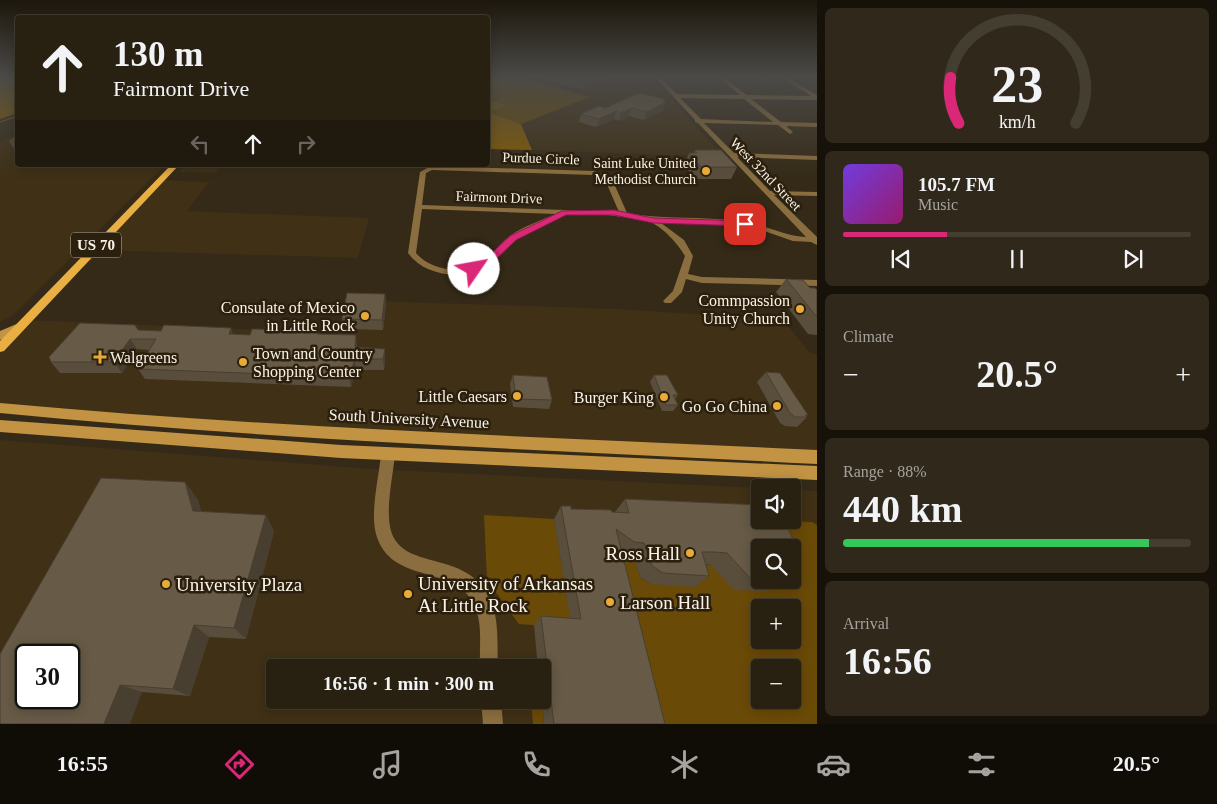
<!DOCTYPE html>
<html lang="en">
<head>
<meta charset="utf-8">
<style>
  body { margin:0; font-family:Georgia,serif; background:#30281a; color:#f1f3f6; height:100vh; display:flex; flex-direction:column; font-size:19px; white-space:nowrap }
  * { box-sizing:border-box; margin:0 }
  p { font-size:16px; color:#a5a39f }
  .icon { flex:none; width:28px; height:28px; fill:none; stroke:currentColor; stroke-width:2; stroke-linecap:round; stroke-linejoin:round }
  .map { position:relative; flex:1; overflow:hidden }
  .side { display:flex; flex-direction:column; gap:8px; padding:8px; background:#161209; width:400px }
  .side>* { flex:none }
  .banner { position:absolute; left:15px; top:15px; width:475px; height:152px; border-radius:5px; box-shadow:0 2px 12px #0003,0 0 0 1px #443e31; background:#282011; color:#f1f3f6; overflow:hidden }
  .controls { position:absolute; left:751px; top:479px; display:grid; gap:10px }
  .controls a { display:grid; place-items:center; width:50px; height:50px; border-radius:5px; background:#282011; box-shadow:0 2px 12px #0003,0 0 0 1px #443e31; font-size:25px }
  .speed { position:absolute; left:15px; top:644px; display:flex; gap:10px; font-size:25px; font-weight:700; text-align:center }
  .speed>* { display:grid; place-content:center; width:65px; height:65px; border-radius:50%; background:#282011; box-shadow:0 2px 12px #0003,0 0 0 1px #443e31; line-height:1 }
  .speed .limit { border:2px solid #111; border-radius:8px; background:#fff; color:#111 }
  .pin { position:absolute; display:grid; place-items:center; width:42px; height:42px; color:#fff; margin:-21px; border-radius:10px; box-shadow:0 2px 8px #0006 }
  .me { position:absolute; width:55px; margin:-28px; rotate:57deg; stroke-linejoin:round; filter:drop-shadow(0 0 4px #0008) }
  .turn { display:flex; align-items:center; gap:18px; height:105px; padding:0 15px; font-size:22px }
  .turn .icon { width:65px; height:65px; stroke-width:2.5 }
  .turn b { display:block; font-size:35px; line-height:42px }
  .lanes { display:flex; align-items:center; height:48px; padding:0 15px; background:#0003; justify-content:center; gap:25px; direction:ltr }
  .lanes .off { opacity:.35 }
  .big { font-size:38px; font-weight:700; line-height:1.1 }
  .side .card { flex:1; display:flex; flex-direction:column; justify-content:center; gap:8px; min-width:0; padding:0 18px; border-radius:8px; background:#30281a }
  .side .dial { align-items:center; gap:0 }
  .dial svg { height:130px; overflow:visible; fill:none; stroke:#443e31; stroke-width:7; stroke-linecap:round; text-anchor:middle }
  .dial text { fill:#f1f3f6; stroke:none }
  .song { display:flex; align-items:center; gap:15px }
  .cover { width:60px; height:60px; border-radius:8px; background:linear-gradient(135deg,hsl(260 70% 55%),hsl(320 70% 35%)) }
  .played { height:5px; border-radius:2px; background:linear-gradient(90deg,#db2777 30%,#443e31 30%) }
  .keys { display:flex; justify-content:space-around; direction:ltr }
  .heat { display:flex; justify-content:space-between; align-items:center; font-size:28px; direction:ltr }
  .charge { height:8px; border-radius:4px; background:linear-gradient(90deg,#34c759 88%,#443e31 0) }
  .trip { position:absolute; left:266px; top:659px; width:285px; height:50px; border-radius:5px; background:#282011; box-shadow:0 2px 12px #0003,0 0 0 1px #443e31; font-weight:700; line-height:50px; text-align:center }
  .menu { display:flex; height:80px; justify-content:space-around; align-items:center; background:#100d07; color:#a5a39f }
  .menu .icon { width:35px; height:35px }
  .menu .on { color:#db2777 }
  .menu b { font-size:22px; color:#f1f3f6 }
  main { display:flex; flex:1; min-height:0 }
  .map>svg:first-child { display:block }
</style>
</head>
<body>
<main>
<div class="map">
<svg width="817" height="724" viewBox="0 0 817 724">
  <rect width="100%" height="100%" fill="#352a17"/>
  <g fill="#3f3016" fill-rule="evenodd">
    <path d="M520,77H652L724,157L532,150L521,124L489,112L488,91Z"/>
    <path d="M17,135L18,165H165L12,316L0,322V142Z"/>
    <path d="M186,165H222L215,173L179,172Z"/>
    <path d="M159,180L209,182L187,211L369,218L358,258L92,250Z"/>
    <path d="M347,300L619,309L783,320L810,353L817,355V456L390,436L0,407V348L25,320L339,333Z"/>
    <path d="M0,440L372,469L760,488V520H792L793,490L817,491V724H0ZM760,548H792V580H760ZM760,608H792V640H760ZM26,655H69V698H26ZM275,668H542V700H275ZM760,668H792V700H760Z"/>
  </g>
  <g fill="#6a4a07" fill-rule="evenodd">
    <path d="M520,77L590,97L521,124L489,112L505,105L488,100V91Z"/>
    <path d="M484,515L554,519L572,628L519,624L487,580Z"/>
    <path d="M760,520L812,522L817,525V724H648L619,551L633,555L640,577L650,584L699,564L711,565L768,591L773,589L774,580H792V548ZM760,608H792V640H760ZM760,668H792V700H760Z"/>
    <path d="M531,700H542L544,724H533Z"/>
  </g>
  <g fill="#845c03">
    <path d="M0,77H18L17,113L0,119Z"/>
    <path d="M488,77H520L488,91Z"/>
    <path d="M488,100L506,105L489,112L521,124L532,150L488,149Z"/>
  </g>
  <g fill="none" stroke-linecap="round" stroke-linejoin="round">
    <path stroke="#815a00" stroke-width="1" d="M0,122L18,116"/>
    <g fill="#8b6e3f" fill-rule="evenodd">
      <path d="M655,77H659L677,94L740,95L718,77H723L747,95L811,96L780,77H817V78H788L817,95V100L751,99L781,122L817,123V127L786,126L793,132L790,134L778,125L704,123L734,153L817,156V160L737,157L770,191L817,192V196L774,195L817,237V245L811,242L793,241L761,230L739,225L661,223L684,240L693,256L688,274L702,277L817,280V286L702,283L686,279L682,292L671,303H665L663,301L673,291L685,256C678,244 663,227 650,222C643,219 634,219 627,218C611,215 586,212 570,214C555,216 520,234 509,245C502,252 496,261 488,267C463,281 424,276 408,253L420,172L431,166L595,171L612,179L627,213C664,220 701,216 739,221C762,223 783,236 806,237L698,123L695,122V120ZM680,98L744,99L773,122L701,119ZM432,170L594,175L606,182L619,212L422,205L426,173ZM422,209L556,214C541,220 525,226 511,235C501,242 494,254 483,261C464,275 431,271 416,253Z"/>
      <path d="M388,448L393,450L395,454C393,476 385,510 391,531C404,574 472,546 493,606C499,626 497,647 498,668H480C479,648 483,625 475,607C457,562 391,587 376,534C370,512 379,477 381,454L383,450Z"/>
      <path d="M481,700H501L503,724H483Z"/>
    </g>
    <g fill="#c19343" fill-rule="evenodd">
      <path d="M19,323L25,327L23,330L0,340V331Z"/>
      <path d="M0,403C272,428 545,437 817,450V464C545,450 272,440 0,413Z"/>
      <path d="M0,420L341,445L817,466V480L341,458L0,432Z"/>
    </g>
    <path fill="#eaaf43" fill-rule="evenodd" d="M171,165H179L4,351L0,352V341Z"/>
  </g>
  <g fill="#594d3c">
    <path d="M536,77H611L583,87L575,88Z"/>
    <path d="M664,100L666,101L662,111L644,120L629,116L619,121L614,119L596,127L579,122L581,114L605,108Z"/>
    <path d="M18,135V149H14L9,141Z"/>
    <path d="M695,150L737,167L731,179H695L684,165L689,153H693Z"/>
    <path d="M786,279L817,290V335L808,334L776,292Z"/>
    <path d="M385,294L386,304L383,330L343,329L342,319Z"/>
    <path d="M138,330L250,335L319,334L357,347L385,349V360L384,370H356L351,387L145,379L138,369L149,350L137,349L122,373H60L51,362Z"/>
    <path d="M766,372L808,415L806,416L807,417L797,427L785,426L780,423L757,382Z"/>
    <path d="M513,375L552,400L549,409L513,407L510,384Z"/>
    <path d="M654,375L678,395L675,399L678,405L673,411H662L650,382Z"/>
    <path d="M185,482L198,500L201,511L274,531L246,639L209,637L190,696L142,692L0,724Z"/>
    <path d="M625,499L760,505V520H781L784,521L799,551L792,555V548H760V580H789L768,591L734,590L711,565L706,564L709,576L694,587L650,584L640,577L633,555L622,554L665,724H544L542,700V668H538L534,625L541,616L570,618L554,519L561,506H571V509L611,510L612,512H615Z"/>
  </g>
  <g fill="#483f31">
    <path d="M588,77H611L583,87L585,78Z"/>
    <path d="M665,99L664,102L666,101L662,111L644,120L646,112Z"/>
    <path d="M632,108L629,116L619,121L621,113Z"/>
    <path d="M616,111L614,119L596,127L599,119Z"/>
    <path d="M385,294L386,304L383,330L382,320Z"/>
    <path d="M231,328L235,339L229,334Z"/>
    <path d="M356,335L357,346L356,358L355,347Z"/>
    <path d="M130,339L137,349L122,373L114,362Z"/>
    <path d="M385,349V360L384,370L383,359Z"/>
    <path d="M355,359L356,370L351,387L349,377Z"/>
    <path d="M185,482L198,500L206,527L193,511Z"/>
    <path d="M266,515L274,531L246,639L234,628Z"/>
    <path d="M194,625L209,637L190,696L173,689Z"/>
    <path d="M120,685L142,692L130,724H104Z"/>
  </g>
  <g fill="#675a46" stroke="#483f31" fill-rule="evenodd">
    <path d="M572,77H588L585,78H577Z"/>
    <path d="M639,93L665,99L663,100L666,101L663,102L665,103L646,112L632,108L621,113L616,111L599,119L581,114L599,106L605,108Z"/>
    <path d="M18,135V141H9Z"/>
    <path d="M695,150H721L737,167H701L689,153H697Z"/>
    <path d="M786,279L803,280L810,288H815L817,290V317Z"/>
    <path d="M347,293L385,294L382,320L342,319Z"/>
    <path d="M80,323L135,325L138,330L161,331L164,325L231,328L229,334L250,335L252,329L318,331L317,334L356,335L355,347L385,349L383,359H355L349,377L138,369L156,339H130L114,362H51L49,357Z"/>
    <path d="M766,372L780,373L808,415H805L807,417H795L790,413Z"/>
    <path d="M513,375L547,377L552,400L516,399Z"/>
    <path d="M654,375H667L678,395H673L678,405H666Z"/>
    <path d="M101,478L185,482L193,511L266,515L234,628L194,625L173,689L120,685L104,724H0V654ZM26,655H69V698H26Z"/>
    <path d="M625,499L760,505V520H781L784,521L799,551H792V548H760V580L751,579L727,553L714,552H702L709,576L663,573L652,566L644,543L634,542L616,529L665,724H554L541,616L581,619L561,506H571V509L611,510L612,512L629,513Z"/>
    <path d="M792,567L794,570L792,578Z"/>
    <path d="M766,580H789L787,581Z"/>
  </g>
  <linearGradient id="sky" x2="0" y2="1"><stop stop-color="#1d170d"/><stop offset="0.43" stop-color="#4b4a47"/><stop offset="1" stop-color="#4b4a47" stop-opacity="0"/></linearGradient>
  <rect width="817" height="178" fill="url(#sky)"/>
  <path fill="#db2777" stroke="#8e194d" d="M614,210L653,218L745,221L749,224L745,226L653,223L614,215H566L516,240L489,266L474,272L469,269L482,262L510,236L562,211Z"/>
  <g fill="#e8ab37" stroke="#2b200e" stroke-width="2">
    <circle cx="706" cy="171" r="5"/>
    <circle cx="800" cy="309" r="5"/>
    <circle cx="365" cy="316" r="5"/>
    <path d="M97.5 349.5h5v5h5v5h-5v5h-5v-5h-5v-5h5z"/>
    <circle cx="243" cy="362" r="5"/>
    <circle cx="517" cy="396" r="5"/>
    <circle cx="664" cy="397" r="5"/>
    <circle cx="777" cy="406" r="5"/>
    <circle cx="690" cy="553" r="5"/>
    <circle cx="166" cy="584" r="5"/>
    <circle cx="408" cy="594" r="5"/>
    <circle cx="610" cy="602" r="5"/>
  </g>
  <g text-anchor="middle" stroke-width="5" stroke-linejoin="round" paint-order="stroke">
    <g font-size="14" fill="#fbf3e7" stroke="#2b200e">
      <text transform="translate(541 158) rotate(2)" y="5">Purdue Circle</text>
      <text transform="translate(766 174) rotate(46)" y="5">West 32nd Street</text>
      <text transform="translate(499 197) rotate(2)" y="5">Fairmont Drive</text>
    </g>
    <g font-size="14" fill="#fbf3e7" stroke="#2b200e" text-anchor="end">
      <text x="696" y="168">Saint Luke United<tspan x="696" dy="16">Methodist Church</tspan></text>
    </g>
    <rect fill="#2b200e" stroke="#bdb4a6" stroke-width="1" x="71" y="232.5" width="50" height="25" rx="4"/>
    <g font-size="15" font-weight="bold" fill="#fbf3e7">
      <text x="96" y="250">US 70</text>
    </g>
    <g font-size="16" fill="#fbf3e7" stroke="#2b200e" text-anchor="end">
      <text x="790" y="306">Commpassion<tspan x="790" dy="18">Unity Church</tspan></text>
      <text x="355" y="313">Consulate of Mexico<tspan x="355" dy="18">in Little Rock</tspan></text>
      <text x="253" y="359" text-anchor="start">Town and Country<tspan x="253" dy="18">Shopping Center</tspan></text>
      <text x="110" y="363" text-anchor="start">Walgreens</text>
      <text x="507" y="402">Little Caesars</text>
      <text x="654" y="403">Burger King</text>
      <text x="767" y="412">Go Go China</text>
    </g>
    <g font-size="16" fill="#fbf3e7" stroke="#2b200e">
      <text transform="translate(409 418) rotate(3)" y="6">South University Avenue</text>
    </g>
    <g font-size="19" fill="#fbf3e7" stroke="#2b200e" text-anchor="start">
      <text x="680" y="560" text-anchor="end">Ross Hall</text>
      <text x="418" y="590">University of Arkansas<tspan x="418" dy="22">At Little Rock</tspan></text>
      <text x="176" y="591">University Plaza</text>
      <text x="620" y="609">Larson Hall</text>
    </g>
  </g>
</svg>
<div class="controls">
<a><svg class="icon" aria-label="sound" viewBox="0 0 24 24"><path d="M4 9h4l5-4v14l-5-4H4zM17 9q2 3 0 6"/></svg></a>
<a><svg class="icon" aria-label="search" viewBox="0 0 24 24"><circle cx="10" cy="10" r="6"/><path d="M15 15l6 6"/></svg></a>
<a>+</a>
<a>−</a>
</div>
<div class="speed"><div class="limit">30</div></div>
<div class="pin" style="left:745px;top:224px;background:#d93025"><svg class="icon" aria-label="arrive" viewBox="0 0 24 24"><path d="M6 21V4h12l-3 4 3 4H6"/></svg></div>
<svg class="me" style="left:474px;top:269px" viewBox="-20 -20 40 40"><circle r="19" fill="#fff"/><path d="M0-13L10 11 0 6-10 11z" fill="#db2777"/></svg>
<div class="trip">16:56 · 1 min · 300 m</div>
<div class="banner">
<div class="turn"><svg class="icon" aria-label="ahead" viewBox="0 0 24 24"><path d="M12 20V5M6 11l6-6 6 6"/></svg><div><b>130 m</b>Fairmont Drive</div></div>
<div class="lanes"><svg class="icon off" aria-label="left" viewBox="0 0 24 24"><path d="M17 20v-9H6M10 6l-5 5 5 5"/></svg><svg class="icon" aria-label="ahead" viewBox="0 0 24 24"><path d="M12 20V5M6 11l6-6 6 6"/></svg><svg class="icon off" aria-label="right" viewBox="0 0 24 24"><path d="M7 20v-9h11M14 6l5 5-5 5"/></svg></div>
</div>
</div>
<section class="side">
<div class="card dial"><svg viewBox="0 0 100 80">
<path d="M14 69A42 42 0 1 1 86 69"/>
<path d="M14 69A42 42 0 0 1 9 41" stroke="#db2777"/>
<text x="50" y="56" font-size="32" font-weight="700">23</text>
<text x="50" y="72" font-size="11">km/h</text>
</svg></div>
<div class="card">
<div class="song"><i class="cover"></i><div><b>105.7 FM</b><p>Music</p></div></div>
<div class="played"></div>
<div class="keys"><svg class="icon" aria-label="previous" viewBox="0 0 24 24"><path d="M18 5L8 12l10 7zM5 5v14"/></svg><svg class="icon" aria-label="pause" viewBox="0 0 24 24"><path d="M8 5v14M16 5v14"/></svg><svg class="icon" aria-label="next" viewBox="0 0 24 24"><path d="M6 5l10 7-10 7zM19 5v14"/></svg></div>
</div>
<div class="card"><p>Climate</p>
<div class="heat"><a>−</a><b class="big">20.5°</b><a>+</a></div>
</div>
<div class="card"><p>Range · 88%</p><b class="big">440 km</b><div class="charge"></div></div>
<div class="card"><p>Arrival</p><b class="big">16:56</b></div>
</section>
</main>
<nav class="menu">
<b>16:55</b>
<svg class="icon on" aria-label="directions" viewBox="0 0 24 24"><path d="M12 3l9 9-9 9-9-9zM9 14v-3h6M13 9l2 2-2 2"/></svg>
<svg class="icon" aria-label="music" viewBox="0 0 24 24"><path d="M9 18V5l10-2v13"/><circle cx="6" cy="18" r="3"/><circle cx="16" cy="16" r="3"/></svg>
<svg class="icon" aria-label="phone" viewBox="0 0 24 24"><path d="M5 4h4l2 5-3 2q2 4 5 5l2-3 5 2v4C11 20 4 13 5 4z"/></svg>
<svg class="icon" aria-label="climate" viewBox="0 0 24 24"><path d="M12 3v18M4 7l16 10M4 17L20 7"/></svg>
<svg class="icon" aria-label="car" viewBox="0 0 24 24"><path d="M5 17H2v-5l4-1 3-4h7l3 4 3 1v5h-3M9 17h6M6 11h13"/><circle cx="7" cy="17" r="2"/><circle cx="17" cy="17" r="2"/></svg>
<svg class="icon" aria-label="filters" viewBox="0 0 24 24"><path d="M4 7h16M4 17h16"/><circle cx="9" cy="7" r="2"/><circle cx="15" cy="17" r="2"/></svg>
<b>20.5°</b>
</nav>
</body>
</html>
